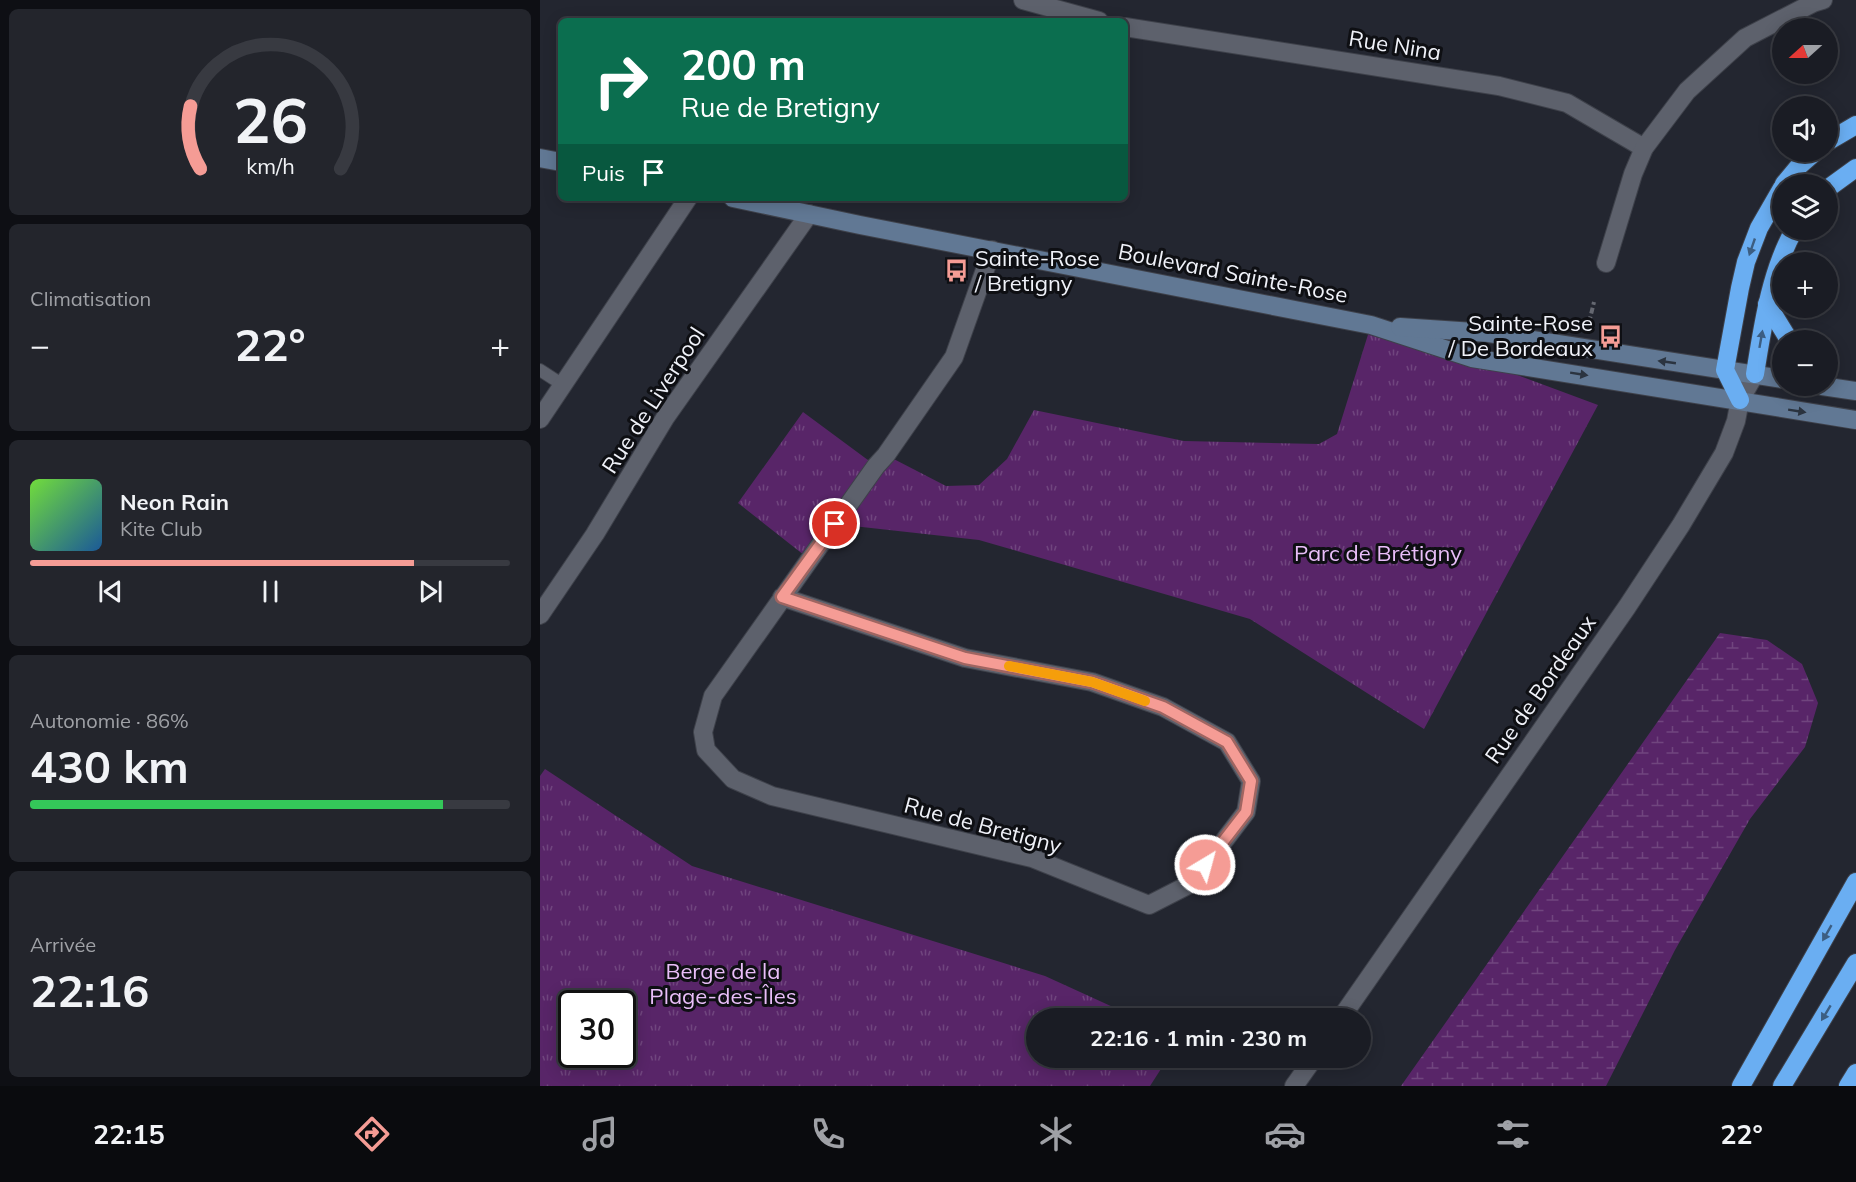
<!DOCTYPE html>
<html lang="fr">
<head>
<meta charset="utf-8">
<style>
  body { margin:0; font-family:Mulish,sans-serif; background:#23252c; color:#f1f3f6; height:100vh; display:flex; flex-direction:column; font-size:22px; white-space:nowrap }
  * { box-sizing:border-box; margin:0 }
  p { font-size:20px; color:#9fa1a6 }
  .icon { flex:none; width:33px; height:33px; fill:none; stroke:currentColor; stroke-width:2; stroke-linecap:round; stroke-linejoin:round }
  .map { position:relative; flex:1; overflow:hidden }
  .side { display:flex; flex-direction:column; gap:9px; padding:9px; background:#0e0f14; width:540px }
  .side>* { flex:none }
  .hud { position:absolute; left:18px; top:18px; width:570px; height:183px; border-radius:9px; box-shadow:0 3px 15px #0003,0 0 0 2px #383a41; background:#0b6e4f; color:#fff; overflow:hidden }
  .needle { width:39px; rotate:249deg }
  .fabs { position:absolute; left:1232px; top:18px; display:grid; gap:12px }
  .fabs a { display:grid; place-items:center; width:66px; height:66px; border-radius:50%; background:#1a1c24; box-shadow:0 3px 15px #0003,0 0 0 2px #383a41; font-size:30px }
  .speed { position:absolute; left:18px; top:990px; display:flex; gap:12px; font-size:30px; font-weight:700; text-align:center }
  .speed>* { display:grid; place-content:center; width:78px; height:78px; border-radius:50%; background:#1a1c24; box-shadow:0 3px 15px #0003,0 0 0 2px #383a41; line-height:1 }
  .speed .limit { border:3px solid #111; border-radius:9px; background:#fff; color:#111 }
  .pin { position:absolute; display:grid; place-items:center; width:51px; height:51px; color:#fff; margin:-26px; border:3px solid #fff; border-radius:50%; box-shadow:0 2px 6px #0007 }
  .me { position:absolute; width:66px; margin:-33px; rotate:37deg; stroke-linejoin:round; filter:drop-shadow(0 0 4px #0008) }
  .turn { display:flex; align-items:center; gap:21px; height:126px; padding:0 24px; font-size:27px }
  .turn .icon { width:78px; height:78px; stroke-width:2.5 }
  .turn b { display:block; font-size:42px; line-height:51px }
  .then { display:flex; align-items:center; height:57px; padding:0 24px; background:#0003; gap:12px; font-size:22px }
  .big { font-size:45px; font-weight:700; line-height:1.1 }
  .side .tile { flex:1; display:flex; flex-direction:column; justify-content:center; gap:9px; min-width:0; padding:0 21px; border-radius:9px; background:#23252c }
  .side .dial { align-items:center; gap:0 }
  .dial svg { height:156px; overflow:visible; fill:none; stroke:#383a41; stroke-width:7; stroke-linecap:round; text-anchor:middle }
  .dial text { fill:#f1f3f6; stroke:none }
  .song { display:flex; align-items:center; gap:18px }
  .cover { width:72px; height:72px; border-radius:9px; background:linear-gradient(135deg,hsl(100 70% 55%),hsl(210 70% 35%)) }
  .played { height:6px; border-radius:3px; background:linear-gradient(90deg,#f59c95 80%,#383a41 80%) }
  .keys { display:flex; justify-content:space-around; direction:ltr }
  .heat { display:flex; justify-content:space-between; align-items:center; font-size:33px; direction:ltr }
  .charge { height:9px; border-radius:4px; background:linear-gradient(90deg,#34c759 86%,#383a41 0) }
  .trip { position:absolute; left:486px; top:1008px; width:345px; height:60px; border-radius:30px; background:#1a1c24; box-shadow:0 3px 15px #0003,0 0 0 2px #383a41; font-weight:700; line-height:60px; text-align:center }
  .menu { display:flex; height:96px; justify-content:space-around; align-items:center; background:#0a0b0e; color:#9fa1a6 }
  .menu .icon { width:42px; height:42px }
  .menu .active { color:#f59c95 }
  .menu b { font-size:27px; color:#f1f3f6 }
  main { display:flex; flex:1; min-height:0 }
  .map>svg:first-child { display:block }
</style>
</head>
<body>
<main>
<section class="side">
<div class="tile dial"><svg viewBox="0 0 100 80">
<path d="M14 69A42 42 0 1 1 86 69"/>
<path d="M14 69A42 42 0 0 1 9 37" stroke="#f59c95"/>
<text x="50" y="56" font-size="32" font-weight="700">26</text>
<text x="50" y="72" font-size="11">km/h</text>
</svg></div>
<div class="tile"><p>Climatisation</p>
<div class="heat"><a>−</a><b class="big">22°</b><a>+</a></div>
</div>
<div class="tile">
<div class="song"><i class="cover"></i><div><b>Neon Rain</b><p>Kite Club</p></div></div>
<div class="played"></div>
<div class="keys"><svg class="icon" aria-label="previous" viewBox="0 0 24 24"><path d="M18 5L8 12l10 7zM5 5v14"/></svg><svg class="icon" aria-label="pause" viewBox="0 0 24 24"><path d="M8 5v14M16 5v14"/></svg><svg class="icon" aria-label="next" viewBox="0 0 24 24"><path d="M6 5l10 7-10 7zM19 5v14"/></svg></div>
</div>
<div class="tile"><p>Autonomie · 86%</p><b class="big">430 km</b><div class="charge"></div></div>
<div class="tile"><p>Arrivée</p><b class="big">22:16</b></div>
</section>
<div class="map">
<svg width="1316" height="1086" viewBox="0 0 1316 1086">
  <defs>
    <pattern id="wetland-marsh" width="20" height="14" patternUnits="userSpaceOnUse" patternTransform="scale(1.5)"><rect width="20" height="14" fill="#582568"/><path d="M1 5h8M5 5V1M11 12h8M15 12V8" fill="none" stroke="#70457e"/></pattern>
    <pattern id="park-tufts" width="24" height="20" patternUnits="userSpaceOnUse" patternTransform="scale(1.5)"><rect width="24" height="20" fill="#582568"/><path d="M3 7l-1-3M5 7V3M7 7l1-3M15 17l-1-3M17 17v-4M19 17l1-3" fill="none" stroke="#70457e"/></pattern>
  </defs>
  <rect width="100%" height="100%" fill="#232630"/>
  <path fill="url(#wetland-marsh)" d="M1180,633L1227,640L1262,664L1278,703L1265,747L1210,819L1135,950L1066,1086H861Z"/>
  <g fill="url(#park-tufts)" fill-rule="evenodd">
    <path d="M831,325L932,358L1058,405L884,729L710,619L439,540L295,524L269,559L198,503L263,412L336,466L346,455L406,486L439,485L467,459L494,410L644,441L779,444L797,434Z"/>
    <path d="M5,769L152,866L505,976L597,1018H496V1058H628L610,1086H0V776ZM32,1004H82V1054H32Z"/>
  </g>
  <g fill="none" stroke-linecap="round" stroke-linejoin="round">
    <defs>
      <path id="lane" d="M0,370L23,385"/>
      <g id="street">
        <path d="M483,0L559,21"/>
        <path d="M585,27L959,86L1027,103L1104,148"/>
        <path d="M1066,263L1093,174L1104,148L1147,91L1205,38L1273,3L1283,0"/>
        <path d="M0,419L148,198"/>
        <path d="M242,597L425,658L552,682L623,707L687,742L711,781L706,812L652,883L609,905L492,858L232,796L193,779L166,750L163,732L173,696L336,466L346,455L414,357L452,250"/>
        <path d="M0,615L55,534L125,418L269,214"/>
        <path d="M801,1018L1087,607L1141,525L1184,453L1196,421L1200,400L1215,374"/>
        <path d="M754,1086L774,1058"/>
      </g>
      <g id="secondary">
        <path d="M0,158L21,162"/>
        <path d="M193,198L320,225L831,325L932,358L1316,420"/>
        <path d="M860,327L949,333L1242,379"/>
        <path d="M1282,386L1316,391"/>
      </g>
      <g id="highway">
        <path d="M1287,142L1316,125"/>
        <path d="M1244,184L1259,166L1275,152"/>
        <path d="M1287,189L1316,168"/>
        <path d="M1227,304L1249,340"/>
        <path d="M1215,374C1223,325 1230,273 1254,230"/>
        <path d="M1200,400L1185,370L1200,288L1206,262L1219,228L1242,188"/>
        <path d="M1201,1086L1316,882"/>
        <path d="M1242,1086L1316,963"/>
        <path d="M1308,1086L1316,1073"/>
      </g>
    </defs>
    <use href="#lane" stroke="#3e414a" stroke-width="14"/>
    <use href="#street" stroke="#3e414a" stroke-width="20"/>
    <use href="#secondary" stroke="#3e414a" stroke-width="20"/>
    <use href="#highway" stroke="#3e414a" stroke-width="20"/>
    <path stroke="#656871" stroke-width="4" stroke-dasharray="6 3" stroke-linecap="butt" d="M1047,331L1054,302"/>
    <use href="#lane" stroke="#5d616c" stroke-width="12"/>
    <use href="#street" stroke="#5d616c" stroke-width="18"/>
    <use href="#secondary" stroke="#617894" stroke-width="18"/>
    <use href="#highway" stroke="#6aaef2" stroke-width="18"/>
  </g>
  <defs><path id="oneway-solid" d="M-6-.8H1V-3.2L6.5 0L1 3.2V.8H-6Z" transform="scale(1.5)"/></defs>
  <g fill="#3c5e82">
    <use href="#oneway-solid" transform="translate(1212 247) rotate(109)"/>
    <use href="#oneway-solid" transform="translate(1221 339) rotate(-80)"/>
    <use href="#oneway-solid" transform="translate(1287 933) rotate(120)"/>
    <use href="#oneway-solid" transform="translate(1286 1013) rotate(121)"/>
  </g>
  <g fill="#2b3440">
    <use href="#oneway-solid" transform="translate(1127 362) rotate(-172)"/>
    <use href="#oneway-solid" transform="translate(1039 374) rotate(9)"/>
    <use href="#oneway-solid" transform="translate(1257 411) rotate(9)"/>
  </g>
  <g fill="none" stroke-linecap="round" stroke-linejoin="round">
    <defs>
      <path id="route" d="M295,524L242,597L425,658L552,682L623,707L687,742L711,781L706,812L665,865"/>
    </defs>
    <use href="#route" stroke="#9f6561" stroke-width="15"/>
    <use href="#route" stroke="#f59c95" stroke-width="10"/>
    <path stroke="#f59e0b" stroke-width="10" d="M469,666L552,682L605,701"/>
  </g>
  <defs>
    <symbol id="bus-bare" viewBox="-9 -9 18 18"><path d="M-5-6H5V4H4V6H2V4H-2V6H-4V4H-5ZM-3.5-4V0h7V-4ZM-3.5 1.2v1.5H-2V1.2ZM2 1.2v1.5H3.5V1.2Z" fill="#f59c95" stroke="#0e0f13" stroke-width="2.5" paint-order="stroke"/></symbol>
  </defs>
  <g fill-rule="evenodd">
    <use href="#bus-bare" x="400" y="254" width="33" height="33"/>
    <use href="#bus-bare" x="1054" y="320" width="33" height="33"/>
  </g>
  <g text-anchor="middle" stroke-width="6" stroke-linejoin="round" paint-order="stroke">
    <g font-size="22" fill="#f0f2f9" stroke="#0e0f13">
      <text transform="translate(855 45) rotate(9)" y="8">Rue Nina</text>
      <text transform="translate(693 273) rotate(11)" y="8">Boulevard Sainte-Rose</text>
      <text transform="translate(113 400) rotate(-57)" y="8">Rue de Liverpool</text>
      <text transform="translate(1000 689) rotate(-55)" y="8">Rue de Bordeaux</text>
      <text transform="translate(443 825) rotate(15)" y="8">Rue de Bretigny</text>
    </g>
    <g font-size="22" fill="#f0f2f9" stroke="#0e0f13" text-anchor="start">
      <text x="435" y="266">Sainte-Rose<tspan x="435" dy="25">/ Bretigny</tspan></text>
      <text x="1053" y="331" text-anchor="end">Sainte-Rose<tspan x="1053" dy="25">/ De Bordeaux</tspan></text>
    </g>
    <g font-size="22" fill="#e9bef9" stroke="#0e0f13">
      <text x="838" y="561">Parc de Brétigny</text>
      <text x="183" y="979">Berge de la<tspan x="183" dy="25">Plage-des-Îles</tspan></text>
    </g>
  </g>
</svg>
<div class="fabs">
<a><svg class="needle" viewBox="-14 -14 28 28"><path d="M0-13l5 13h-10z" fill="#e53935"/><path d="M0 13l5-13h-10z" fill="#9fa1a6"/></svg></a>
<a><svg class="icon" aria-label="sound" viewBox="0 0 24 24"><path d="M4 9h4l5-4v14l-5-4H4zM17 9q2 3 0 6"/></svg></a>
<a><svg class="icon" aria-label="layers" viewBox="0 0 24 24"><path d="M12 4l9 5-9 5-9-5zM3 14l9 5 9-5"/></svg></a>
<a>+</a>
<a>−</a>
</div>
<div class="speed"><div class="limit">30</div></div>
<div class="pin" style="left:295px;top:524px;background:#d93025"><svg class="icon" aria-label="arrive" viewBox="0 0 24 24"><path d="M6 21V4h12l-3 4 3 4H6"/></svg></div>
<svg class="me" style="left:665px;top:865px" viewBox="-20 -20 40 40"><circle r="17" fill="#f59c95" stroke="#fff" stroke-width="3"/><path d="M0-11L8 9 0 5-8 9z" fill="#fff"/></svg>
<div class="trip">22:16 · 1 min · 230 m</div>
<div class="hud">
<div class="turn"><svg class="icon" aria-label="right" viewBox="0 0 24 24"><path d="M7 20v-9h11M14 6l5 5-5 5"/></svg><div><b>200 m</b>Rue de Bretigny</div></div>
<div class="then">Puis<svg class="icon" aria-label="arrive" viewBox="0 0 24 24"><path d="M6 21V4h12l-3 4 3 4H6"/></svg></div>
</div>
</div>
</main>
<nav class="menu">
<b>22:15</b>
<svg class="icon active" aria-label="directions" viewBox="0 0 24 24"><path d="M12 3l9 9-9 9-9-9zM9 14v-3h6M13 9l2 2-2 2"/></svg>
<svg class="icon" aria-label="music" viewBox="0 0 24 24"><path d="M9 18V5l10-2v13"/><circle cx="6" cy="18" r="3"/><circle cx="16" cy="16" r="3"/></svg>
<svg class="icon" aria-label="phone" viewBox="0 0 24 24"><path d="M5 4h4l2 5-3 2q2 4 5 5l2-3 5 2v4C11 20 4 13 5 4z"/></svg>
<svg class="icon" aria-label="climate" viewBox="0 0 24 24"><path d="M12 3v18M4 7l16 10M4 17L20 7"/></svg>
<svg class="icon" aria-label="car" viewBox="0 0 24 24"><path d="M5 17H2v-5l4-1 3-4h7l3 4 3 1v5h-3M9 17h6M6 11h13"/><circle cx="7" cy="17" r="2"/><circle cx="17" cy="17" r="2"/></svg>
<svg class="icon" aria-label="filters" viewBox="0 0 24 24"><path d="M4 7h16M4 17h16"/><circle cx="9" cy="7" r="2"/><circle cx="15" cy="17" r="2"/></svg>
<b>22°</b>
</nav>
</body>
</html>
